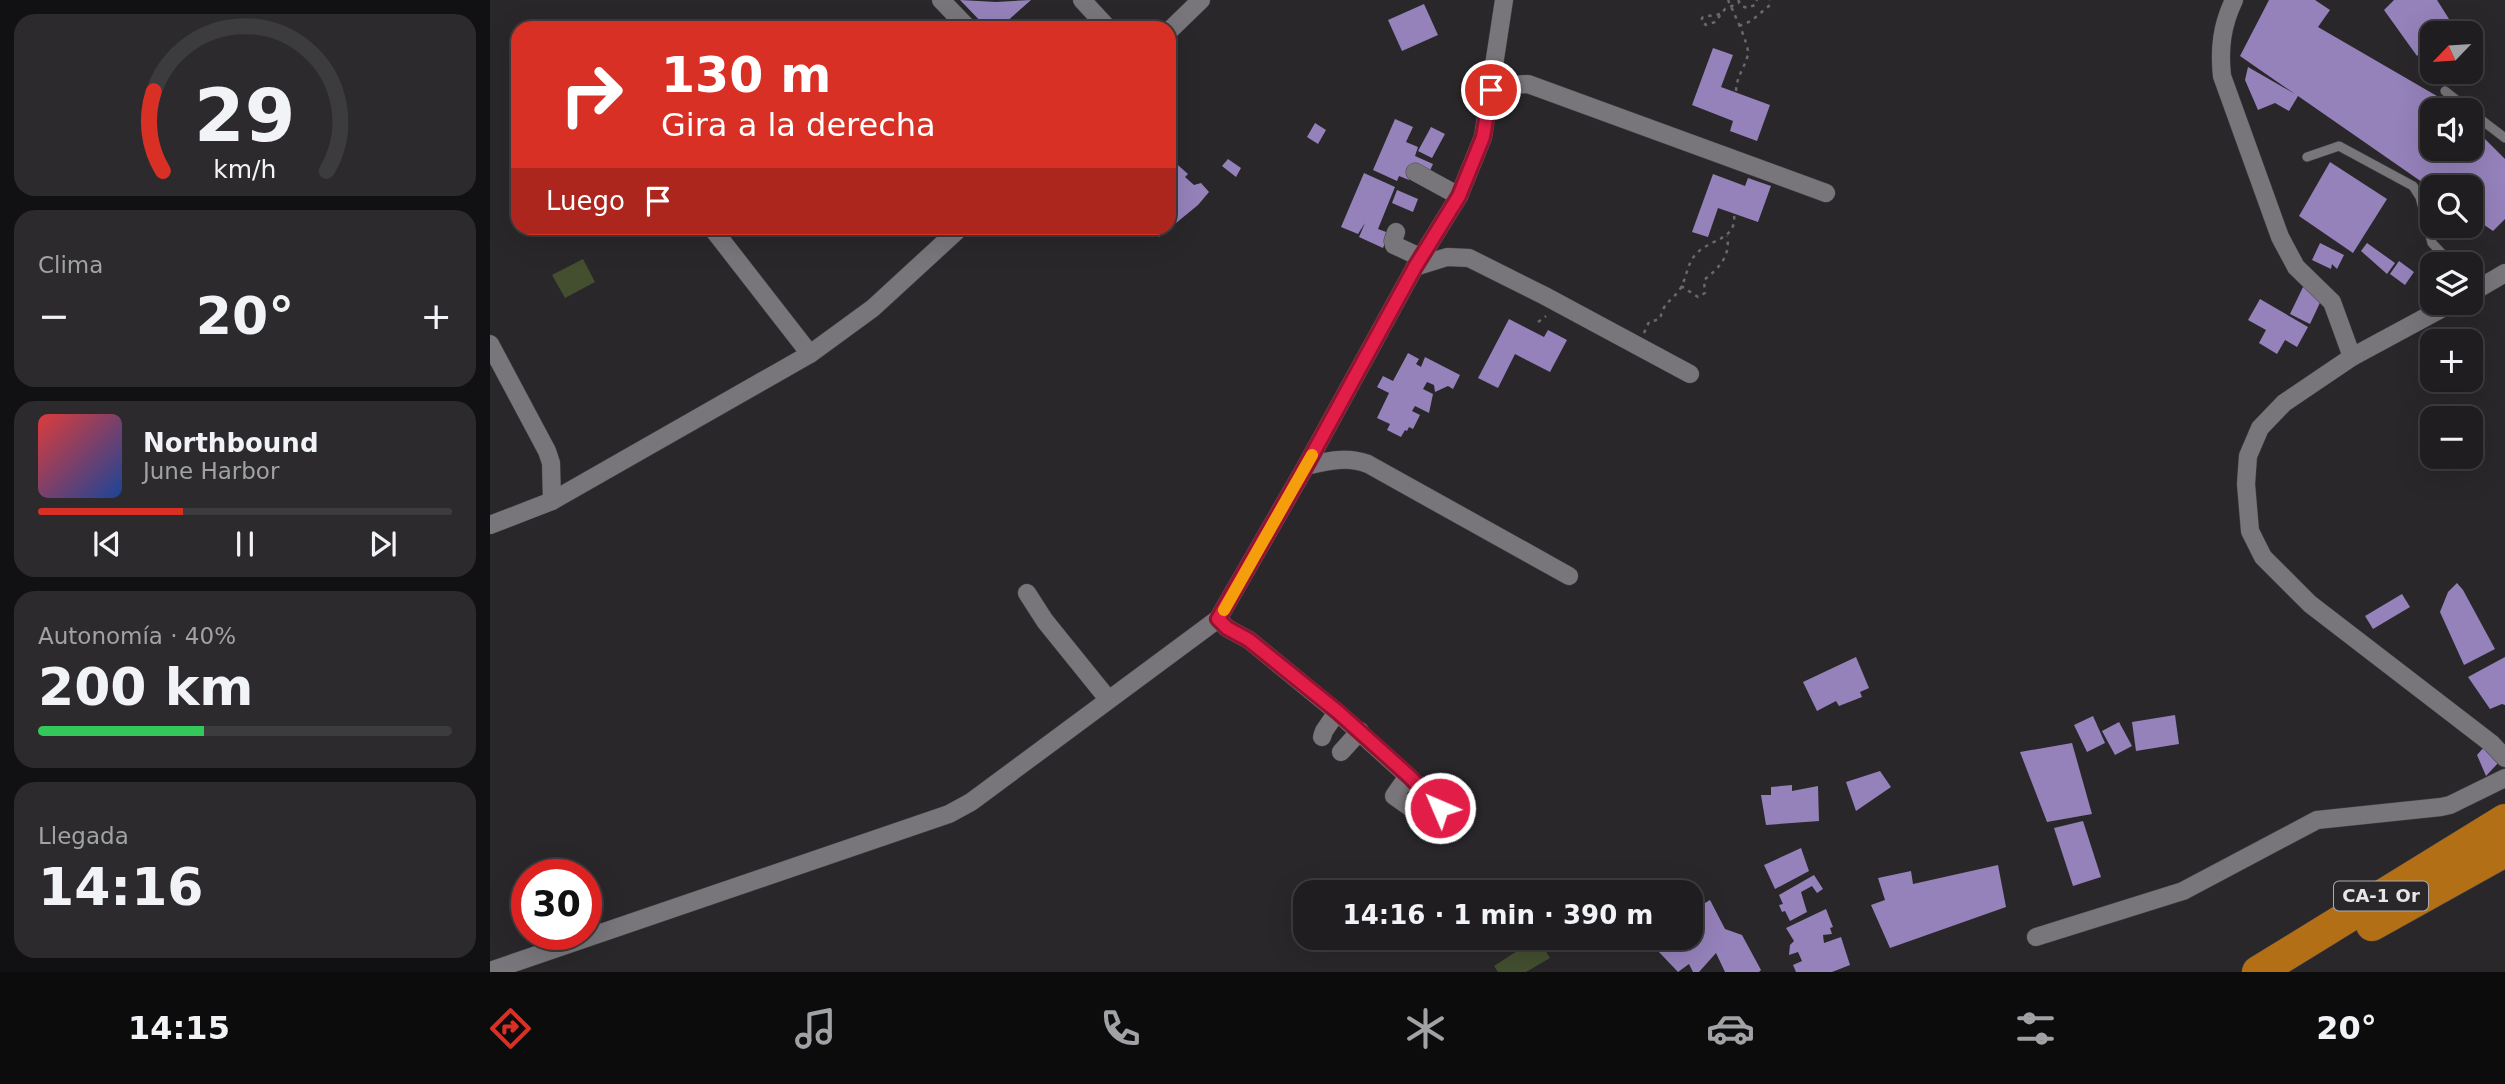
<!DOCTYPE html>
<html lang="es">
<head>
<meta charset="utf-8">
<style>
  body { margin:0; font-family:"DejaVu Sans",sans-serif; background:#2c2a2d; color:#f1f3f6; height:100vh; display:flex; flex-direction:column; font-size:26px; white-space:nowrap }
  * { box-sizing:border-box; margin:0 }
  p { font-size:23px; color:#a1a2a5 }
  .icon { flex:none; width:38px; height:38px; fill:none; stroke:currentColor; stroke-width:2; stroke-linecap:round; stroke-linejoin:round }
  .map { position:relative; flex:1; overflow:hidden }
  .details { display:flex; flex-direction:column; gap:14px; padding:14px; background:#111012; width:490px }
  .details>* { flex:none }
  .banner { position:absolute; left:21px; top:21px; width:665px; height:214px; border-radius:21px; box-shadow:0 7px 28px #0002,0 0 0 2px #3c3b3e; background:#d93025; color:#fff; overflow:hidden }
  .needle { width:46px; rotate:245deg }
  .tools { position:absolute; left:1930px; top:21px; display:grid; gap:14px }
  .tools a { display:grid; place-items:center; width:63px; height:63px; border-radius:14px; background:#1f1d20; box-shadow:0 7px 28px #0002,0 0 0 2px #3c3b3e; font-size:35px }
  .speed { position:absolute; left:21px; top:859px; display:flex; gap:14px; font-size:35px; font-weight:700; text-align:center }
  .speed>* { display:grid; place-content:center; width:91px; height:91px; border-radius:50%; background:#1f1d20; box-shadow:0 7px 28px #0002,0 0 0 2px #3c3b3e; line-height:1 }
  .speed .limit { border:10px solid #d22; background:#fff; color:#111 }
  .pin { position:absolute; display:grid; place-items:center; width:60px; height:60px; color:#fff; margin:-30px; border:4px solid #fff; border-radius:50%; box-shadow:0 2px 7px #0007 }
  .me { position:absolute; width:77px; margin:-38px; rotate:315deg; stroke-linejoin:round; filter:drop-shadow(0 0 5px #0008) }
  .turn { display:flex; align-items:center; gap:24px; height:147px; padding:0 35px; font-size:32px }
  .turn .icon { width:91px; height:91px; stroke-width:2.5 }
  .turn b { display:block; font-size:49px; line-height:60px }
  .then { display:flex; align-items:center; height:66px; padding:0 35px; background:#0003; gap:14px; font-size:26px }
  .big { font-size:52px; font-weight:800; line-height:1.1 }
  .details .card { flex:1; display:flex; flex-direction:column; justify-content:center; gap:10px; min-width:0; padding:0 24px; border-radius:21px; background:#2c2a2d }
  .details .dial { align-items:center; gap:0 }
  .dial svg { height:182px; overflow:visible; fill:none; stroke:#3c3b3e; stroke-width:7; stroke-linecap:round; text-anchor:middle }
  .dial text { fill:#f1f3f6; stroke:none }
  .song { display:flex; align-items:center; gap:21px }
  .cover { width:84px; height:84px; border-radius:10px; background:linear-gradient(135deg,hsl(0 70% 55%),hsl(220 70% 35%)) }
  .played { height:7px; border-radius:4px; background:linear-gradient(90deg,#d93025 35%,#3c3b3e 35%) }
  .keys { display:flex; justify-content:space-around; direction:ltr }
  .heat { display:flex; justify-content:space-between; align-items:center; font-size:38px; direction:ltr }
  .charge { height:10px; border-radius:5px; background:linear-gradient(90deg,#34c759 40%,#3c3b3e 0) }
  .trip { position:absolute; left:803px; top:880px; width:410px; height:70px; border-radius:21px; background:#1f1d20; box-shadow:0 7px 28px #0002,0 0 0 2px #3c3b3e; font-weight:800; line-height:70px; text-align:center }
  .tab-bar { display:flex; height:112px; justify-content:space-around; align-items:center; background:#0c0c0d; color:#a1a2a5 }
  .tab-bar .icon { width:49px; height:49px }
  .tab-bar .on { color:#d93025 }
  .tab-bar b { font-size:32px; color:#f1f3f6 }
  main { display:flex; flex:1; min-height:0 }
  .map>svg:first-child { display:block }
</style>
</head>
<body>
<main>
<section class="details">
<div class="card dial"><svg viewBox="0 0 100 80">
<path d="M14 69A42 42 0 1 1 86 69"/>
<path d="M14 69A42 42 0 0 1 10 34" stroke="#d93025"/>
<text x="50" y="56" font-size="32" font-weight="700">29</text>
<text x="50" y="72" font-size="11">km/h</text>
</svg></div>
<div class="card"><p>Clima</p>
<div class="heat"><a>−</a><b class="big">20°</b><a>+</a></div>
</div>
<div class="card">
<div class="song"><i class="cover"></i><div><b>Northbound</b><p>June Harbor</p></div></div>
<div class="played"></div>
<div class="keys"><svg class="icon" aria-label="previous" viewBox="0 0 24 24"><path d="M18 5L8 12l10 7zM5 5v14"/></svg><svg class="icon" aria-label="pause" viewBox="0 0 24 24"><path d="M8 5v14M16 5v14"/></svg><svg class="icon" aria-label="next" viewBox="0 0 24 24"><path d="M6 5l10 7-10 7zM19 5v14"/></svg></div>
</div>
<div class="card"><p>Autonomía · 40%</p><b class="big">200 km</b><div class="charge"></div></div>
<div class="card"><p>Llegada</p><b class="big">14:16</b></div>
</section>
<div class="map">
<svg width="2015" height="972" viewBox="0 0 2015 972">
  <rect width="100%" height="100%" fill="#29272a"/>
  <g fill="#434f2f">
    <path d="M93,259L105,282L75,298L62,275Z"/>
    <path d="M1047,938L1060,958L1036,972H1008L1004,966Z"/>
  </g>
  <g fill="#9582bb">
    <path d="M470,0L506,2L541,0L514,24L515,26L513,28H497Z"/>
    <path d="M1779,0H1825L1840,10L1828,27L1959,103L1966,110H1942V149H1981V125L2015,159V219L2003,231L1981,216V187H1942V189L1808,96L1799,111L1785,103L1768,110L1755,80L1758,67L1805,94L1750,56Z"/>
    <path d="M1904,0H1947L1959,19L1946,33H1942V38L1927,56L1894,10Z"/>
    <path d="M934,4L948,35L912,51L898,20Z"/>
    <path d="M1223,48L1243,55L1231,87L1280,105L1267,141L1240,131L1243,121L1202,105Z"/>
    <path d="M905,119L923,127L916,142L928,147L925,156L943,164L938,175L924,169L919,180L909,176L907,181L883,170Z"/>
    <path d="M825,123L836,130L828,144L817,137Z"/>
    <path d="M941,127L955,134L942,158L928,151Z"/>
    <path d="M679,152L683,155L680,158L698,174L695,177L704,185L711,183L719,192L708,205L669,237L663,230L658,233L654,228H679Z"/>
    <path d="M738,159L751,168L746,177L732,166Z"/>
    <path d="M1840,162L1897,199L1863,253L1809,216Z"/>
    <path d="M874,173L905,187L888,229L899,233L893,248L869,237L875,223L868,234L851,227Z"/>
    <path d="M1223,174L1255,186L1258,178L1281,186L1268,222L1228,208L1218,237L1202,232Z"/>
    <path d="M907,190L928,199L923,212L902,203Z"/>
    <path d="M1830,243L1854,255L1847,269L1842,264L1841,269L1822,260Z"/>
    <path d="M1877,243L1905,263L1897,274L1871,251Z"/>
    <path d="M1909,261L1924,272L1915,285L1900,274Z"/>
    <path d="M1814,285L1834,294L1820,324L1800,314Z"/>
    <path d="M1770,299L1818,327L1807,347L1795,340L1787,354L1769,343L1776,330L1758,320Z"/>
    <path d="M1019,319L1054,337L1058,330L1077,340L1060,372L1025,354L1008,388L988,378Z"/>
    <path d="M918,353L929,359L926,364L931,367L935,357L970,375L963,389L958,386L945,392L944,385L937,382L933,389L943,394L939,413L925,406L922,411L930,415L923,429L919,427L917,431L915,430L911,437L897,430L900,424L887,418L899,393L887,387L893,376L903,381Z"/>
    <path d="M1967,583L1973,590L2005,649L1974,665L1950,612L1958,592Z"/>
    <path d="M1912,594L1920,607L1883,629L1875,616Z"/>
    <path d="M1366,657L1379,688L1370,692L1372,697L1349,706L1346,701L1327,711L1313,682Z"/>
    <path d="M2015,657V705L2012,704L2000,709L1978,677Z"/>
    <path d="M1685,715L1689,744L1646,751L1642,722Z"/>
    <path d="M1603,716L1615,743L1597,752L1584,725Z"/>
    <path d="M1629,722L1642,746L1625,755L1612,731Z"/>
    <path d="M1582,743L1602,814L1557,822L1530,752Z"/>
    <path d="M1995,746L2010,761L1996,776L1987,755Z"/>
    <path d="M1390,771L1401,787L1366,811L1356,782Z"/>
    <path d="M1302,785V791L1328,786L1329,821L1276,825L1271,795H1281V787Z"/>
    <path d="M1593,821L1611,877L1583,886L1564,828Z"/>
    <path d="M1311,848L1319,871L1285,889L1274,865Z"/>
    <path d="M1508,865L1516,907L1400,948L1381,905L1395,900L1388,878L1421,871L1423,884Z"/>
    <path d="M1324,875L1333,889L1327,893L1322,886L1311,892L1317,912L1300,921L1295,911L1292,912L1289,905L1293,904L1289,895Z"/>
    <path d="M1220,900L1235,929L1252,935L1271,970L1269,972H1235L1226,953L1209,972H1203L1199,964L1188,972L1168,951L1175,938H1200V912Z"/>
    <path d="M1336,909L1343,927L1340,928L1342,934L1333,935L1334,943L1351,937L1360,965L1342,972H1306L1303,965L1312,961L1308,952L1299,955L1300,945L1304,941L1296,928Z"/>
  </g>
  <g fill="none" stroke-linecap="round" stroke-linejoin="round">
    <defs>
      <g id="lane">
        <path d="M1955,91L1979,110"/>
        <path d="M1981,112L2015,138"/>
        <path d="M1817,157L1849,146L1923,186L1930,197L1942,243L1962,264"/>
      </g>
      <g id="street">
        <path d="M451,0L478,28"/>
        <path d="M592,0L618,28"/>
        <path d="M1744,0C1732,25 1729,48 1732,76L1790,237L1806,267L1842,302L1862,357"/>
        <path d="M679,31L711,0"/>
        <path d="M1001,90L1020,85L1038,84L1336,193"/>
        <path d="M925,172L969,196"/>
        <path d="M222,228L320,354"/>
        <path d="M906,232L903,241L904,245L932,258"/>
        <path d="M925,267L957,257L979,258L1055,296L1200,374"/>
        <path d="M1981,293L2015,273"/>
        <path d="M1962,303L1862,357L1794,403L1770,428L1758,456L1756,484L1760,531L1773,557L1820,604L2002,744L2015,758"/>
        <path d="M0,344L57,451L61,463L62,501"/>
        <path d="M816,466C838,461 857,456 878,464L1079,576"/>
        <path d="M0,525L62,501L320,354L383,308L470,228"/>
        <path d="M537,593L555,621L618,699"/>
        <path d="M728,619L737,628L759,640L847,712L918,776L950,809"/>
        <path d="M832,737L834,731L847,712"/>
        <path d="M851,752L870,731"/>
        <path d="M918,776L904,796L921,808L936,795"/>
        <path d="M1546,937L1693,891L1827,820L1951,807L1960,805L2015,778"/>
        <path d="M0,971L459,814L481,802L728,619L816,466L925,267L969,196L993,137L1014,0"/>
      </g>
      <g id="highway">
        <path d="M1882,925L2015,851"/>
        <path d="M1768,972L2015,820"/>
      </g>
    </defs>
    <use href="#lane" stroke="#444346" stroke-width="10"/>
    <use href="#street" stroke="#444346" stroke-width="19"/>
    <use href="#highway" stroke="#444346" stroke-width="33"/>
    <g stroke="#69686a" stroke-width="2.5" stroke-dasharray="3.5 5" stroke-linecap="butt">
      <path d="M1238,0C1243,11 1259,44 1258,54C1255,68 1246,76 1246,93"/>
      <path d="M1248,0L1252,6L1257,8L1265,5L1267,0"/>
      <path d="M1230,14L1213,17L1211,20L1216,25L1225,22L1235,9L1249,3"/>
      <path d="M1249,26L1261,21L1280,5V0"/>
      <path d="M1191,286L1208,297L1215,293L1214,280C1229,268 1241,256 1237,236"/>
      <path d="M1048,322L1056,316"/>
      <path d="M1154,333L1159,322L1170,319C1174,302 1179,303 1188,292C1197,281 1196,263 1207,253C1222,238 1247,240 1244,214"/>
    </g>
    <use href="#lane" stroke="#78767a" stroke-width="9"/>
    <use href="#street" stroke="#78767a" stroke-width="18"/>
    <use href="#highway" stroke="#b36f16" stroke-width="32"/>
  </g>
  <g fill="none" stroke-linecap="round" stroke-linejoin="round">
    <defs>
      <path id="route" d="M950,808L919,776L848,712L759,640L737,628L728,619L816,466L925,267L969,196L993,137L1001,90"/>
    </defs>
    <use href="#route" stroke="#92132f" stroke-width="18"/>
    <use href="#route" stroke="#e11d48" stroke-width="12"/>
    <path stroke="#f59e0b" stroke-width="12" d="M734,610L822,455"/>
  </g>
  <g text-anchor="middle" stroke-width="7" stroke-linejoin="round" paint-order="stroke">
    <rect fill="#29272a" stroke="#adacae" stroke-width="2" x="1844" y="881.5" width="94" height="29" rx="5"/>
    <g font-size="18" font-weight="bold" fill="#e6e5e7">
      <text x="1891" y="902">CA-1 Or</text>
    </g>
  </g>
</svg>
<div class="tools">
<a><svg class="needle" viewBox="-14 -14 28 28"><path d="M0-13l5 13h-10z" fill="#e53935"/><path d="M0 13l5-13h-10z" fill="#a1a2a5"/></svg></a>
<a><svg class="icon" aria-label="sound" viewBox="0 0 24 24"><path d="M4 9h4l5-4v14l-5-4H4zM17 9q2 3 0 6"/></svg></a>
<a><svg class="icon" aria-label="search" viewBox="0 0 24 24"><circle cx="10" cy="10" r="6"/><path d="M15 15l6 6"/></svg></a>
<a><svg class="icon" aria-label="layers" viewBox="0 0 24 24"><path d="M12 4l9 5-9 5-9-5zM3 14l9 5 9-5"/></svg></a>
<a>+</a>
<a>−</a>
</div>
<div class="speed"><div class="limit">30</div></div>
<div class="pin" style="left:1001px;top:90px;background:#d93025"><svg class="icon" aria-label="arrive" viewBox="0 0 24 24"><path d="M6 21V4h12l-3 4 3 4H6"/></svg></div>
<svg class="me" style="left:950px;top:808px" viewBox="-20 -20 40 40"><circle r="17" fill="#e11d48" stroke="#fff" stroke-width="3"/><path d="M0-11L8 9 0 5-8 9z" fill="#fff"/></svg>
<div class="trip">14:16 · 1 min · 390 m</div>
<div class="banner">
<div class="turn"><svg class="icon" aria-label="right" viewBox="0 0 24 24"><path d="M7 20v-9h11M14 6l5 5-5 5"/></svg><div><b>130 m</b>Gira a la derecha</div></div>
<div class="then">Luego<svg class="icon" aria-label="arrive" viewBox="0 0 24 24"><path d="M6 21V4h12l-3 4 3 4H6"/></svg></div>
</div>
</div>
</main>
<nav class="tab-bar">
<b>14:15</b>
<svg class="icon on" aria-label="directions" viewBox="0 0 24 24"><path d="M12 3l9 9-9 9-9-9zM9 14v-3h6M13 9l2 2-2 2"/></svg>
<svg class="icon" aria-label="music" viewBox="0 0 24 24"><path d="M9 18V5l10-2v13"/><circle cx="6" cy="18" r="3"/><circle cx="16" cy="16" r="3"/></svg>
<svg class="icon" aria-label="phone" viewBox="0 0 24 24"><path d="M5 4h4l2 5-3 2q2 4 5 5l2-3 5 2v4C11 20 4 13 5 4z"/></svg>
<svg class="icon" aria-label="climate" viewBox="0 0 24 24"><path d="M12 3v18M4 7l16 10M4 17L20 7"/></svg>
<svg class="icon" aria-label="car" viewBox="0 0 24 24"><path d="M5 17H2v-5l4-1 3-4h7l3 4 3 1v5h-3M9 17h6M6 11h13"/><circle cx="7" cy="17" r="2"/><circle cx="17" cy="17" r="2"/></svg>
<svg class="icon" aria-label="filters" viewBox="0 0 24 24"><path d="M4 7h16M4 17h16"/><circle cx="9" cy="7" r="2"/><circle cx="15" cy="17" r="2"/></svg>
<b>20°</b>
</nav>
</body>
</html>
